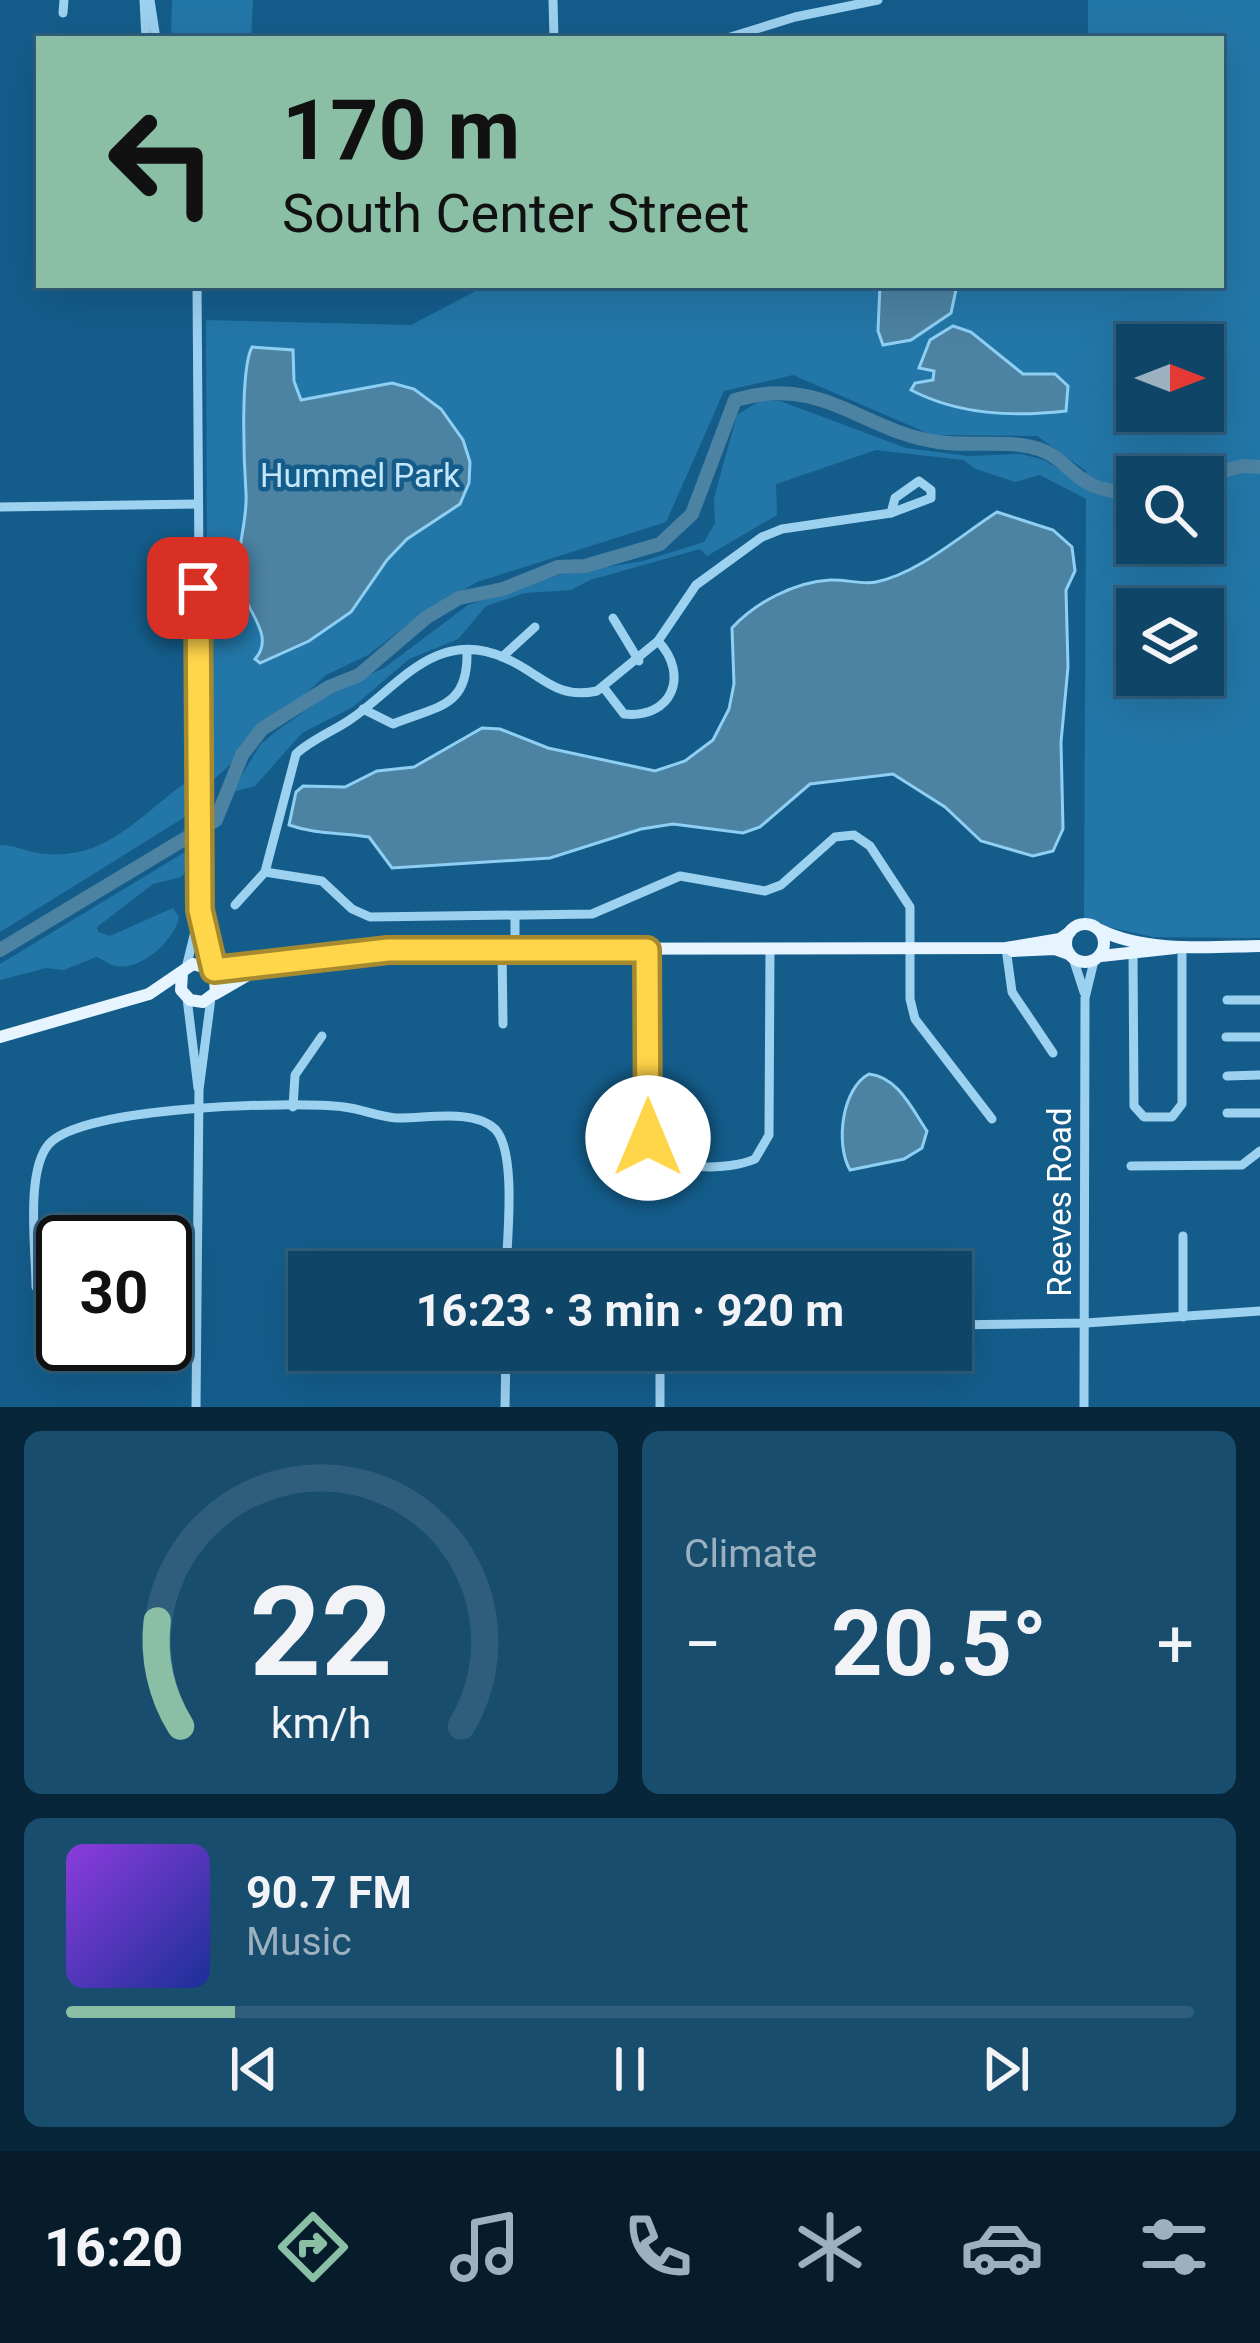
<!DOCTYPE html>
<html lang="en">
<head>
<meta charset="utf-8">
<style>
  body { margin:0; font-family:Roboto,sans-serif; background:#184d6e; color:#f1f3f6; height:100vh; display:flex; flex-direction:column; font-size:45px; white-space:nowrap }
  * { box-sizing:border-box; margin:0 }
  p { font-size:39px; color:#9bb1c0 }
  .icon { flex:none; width:66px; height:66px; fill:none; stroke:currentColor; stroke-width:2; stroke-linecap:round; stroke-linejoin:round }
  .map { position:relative; height:1407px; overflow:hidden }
  .side { display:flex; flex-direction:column; gap:24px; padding:24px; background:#082639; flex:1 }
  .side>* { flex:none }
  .guide { position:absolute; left:36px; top:36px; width:1188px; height:252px; border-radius:0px; box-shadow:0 12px 48px #0002,0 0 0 3px #2f5e7c; background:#8abfa5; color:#111; overflow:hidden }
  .needle { width:78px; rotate:90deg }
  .controls { position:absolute; left:1116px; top:324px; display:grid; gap:24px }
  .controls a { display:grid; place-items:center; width:108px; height:108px; border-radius:0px; background:#0f4668; box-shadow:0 12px 48px #0002,0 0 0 3px #2f5e7c; font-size:60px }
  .speed { position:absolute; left:36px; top:1215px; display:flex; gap:24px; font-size:60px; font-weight:700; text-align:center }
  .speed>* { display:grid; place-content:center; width:156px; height:156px; border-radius:50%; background:#0f4668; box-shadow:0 12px 48px #0002,0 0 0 3px #2f5e7c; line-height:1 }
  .speed .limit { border:6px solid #111; border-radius:18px; background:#fff; color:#111 }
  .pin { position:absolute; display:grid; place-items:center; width:102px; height:102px; color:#fff; margin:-51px; border-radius:24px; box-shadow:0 6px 18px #0006 }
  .me { position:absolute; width:132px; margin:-66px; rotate:0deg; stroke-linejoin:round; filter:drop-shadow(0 0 9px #0008) }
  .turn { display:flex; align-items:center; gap:42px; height:252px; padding:0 48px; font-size:54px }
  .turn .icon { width:156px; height:156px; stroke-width:2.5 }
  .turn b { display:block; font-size:84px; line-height:102px }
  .big { font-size:90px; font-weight:700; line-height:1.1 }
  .side .widget { flex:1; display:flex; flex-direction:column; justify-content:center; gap:18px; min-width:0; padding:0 42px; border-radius:18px; background:#184d6e }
  .side .dial { align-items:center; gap:0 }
  .dial svg { height:312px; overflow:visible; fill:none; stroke:#2f5e7c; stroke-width:7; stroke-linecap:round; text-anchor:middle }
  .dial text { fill:#f1f3f6; stroke:none }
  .song { display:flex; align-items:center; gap:36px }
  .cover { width:144px; height:144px; border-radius:18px; background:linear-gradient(135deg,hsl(270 70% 55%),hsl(230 70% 35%)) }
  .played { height:12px; border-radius:6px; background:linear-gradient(90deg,#8abfa5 15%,#2f5e7c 15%) }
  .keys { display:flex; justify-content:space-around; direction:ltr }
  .heat { display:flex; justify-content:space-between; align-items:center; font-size:66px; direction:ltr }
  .side .tiles { flex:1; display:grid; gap:24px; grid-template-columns:1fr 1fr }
  .widget:last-child { grid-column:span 2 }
  .trip { position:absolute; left:288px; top:1251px; width:684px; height:120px; border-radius:0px; background:#0f4668; box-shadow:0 12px 48px #0002,0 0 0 3px #2f5e7c; font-weight:700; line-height:120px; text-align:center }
  .dock { display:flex; height:192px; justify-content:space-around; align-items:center; background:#061c2a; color:#9bb1c0 }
  .dock .icon { width:84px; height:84px }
  .dock .current { color:#8abfa5 }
  .dock b { font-size:54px; color:#f1f3f6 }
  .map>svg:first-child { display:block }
</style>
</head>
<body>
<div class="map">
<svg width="1260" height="1407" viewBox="0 0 1260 1407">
  <rect width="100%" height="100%" fill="#145d8b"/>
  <g fill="#2377a8" fill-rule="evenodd">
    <path d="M172,0H253L251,39H171Z"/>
    <path d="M1088,0H1260V938L1153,937L1084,922L1086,499L1040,475L1015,482L976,469L963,460L876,450L776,484L777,515L707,556L700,549L590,580L571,590L525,593L486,606L458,639L409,659L353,707L302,733L255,786L232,792L260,745L278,730L332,692L384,668L468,605L558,575L643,561L704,542L715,523L714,498L737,415L761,400L780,401L906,448L968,456L1021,454L1044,460L1086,486V471L1037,436L932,435L793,375L724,391L666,522L477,582L419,616L368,655L326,675L208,785L206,320L411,325L487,285H1221V39H1088ZM1137,345H1203V411H1137ZM1137,477H1203V543H1137ZM1137,609H1203V675H1137Z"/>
    <path d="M193,782V812L0,932V845C15,845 24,851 38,853C101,863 136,820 182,785Z"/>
    <path d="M190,849L189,868L181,877L153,884L97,927L98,932L110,936L173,908L179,917C175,940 139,974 112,965C106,963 102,958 96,957L64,970L46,968L0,980V964Z"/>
  </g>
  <g fill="#4c82a2" stroke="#8ecff3" stroke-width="3">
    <path d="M880,285H957L951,313L911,340L883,345L878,331Z"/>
    <path d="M953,326L971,332L1023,374H1055L1068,386L1066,411C1013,417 959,415 911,390L915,383L933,380L934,371L919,368L930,340Z"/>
    <path d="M252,347L293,350L294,381L301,400L392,383L414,389L441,409L463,440L470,462L469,483L460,504L407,539L387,560L351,612L309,641L260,663L255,659C276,636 246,611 240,585C234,553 248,523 246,493C244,463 240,370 252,347Z"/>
    <path d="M997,512L1053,530L1072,547L1075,571L1066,590L1068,667L1061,742L1063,829L1053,851L1033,856L981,841L945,807L893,774L810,784L760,827L743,833L673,824L641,829L550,858L392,868L369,837C340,832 318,835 289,825L296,792L303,786L345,787L377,771L414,767L482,728L500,729L548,748L655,771L685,761L713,740L729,709L734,684L732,628C756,602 795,582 830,580C845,579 862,585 876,582C919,573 961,535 997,512Z"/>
    <path d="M869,1074C898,1077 912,1109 927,1131L922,1148L904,1159L850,1170C835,1144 842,1088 869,1074Z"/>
  </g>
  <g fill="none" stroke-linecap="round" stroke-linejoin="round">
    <g stroke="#4c82a2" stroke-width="14">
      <path d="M1200,477L1243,466L1260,467"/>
      <path d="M0,950L216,820L242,755L262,729L329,687L359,675L427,617L459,598L503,589L558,567L585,566L660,544L692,514L735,400C823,374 861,431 938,442C971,447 1007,439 1039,449C1061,456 1073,477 1092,485C1105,491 1123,493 1137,495"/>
    </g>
    <g stroke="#9dd1f0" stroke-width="9">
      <path d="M144,0L146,39"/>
      <path d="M150,0L156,39"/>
      <path d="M553,0L554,39"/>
      <path d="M63,13L64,0"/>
      <path d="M724,39L795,17L878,0"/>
      <path d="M919,481L931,490V498L891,513L895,498Z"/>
      <path d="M0,507L198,504"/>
      <path d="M613,618L639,661"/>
      <path d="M502,657L535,627"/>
      <path d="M604,688L624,714C672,719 690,675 658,641"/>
      <path d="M363,709L393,724C437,706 468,708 467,653"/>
      <path d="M265,872L322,881L352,909L370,917L592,914L680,876L765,891L781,885L835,837L854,835L870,846L910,907V999L915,1019L992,1119"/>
      <path d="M235,905L265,872L296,754C312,739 334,731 351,719C399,686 436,627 505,658C541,673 554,700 597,691L658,641L696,585L762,537L782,529L891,513"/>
      <path d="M201,916L212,969"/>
      <path d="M515,916V948"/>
      <path d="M1006,948L1012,992L1053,1053"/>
      <path d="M502,949L503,1024"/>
      <path d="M647,949L650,1148C670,1171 728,1171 755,1159L769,1135L770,949"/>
      <path d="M1133,952L1134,1106L1144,1117H1172L1182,1104V947"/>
      <path d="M1073,958L1084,992"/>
      <path d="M186,968L200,911L201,850L197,285"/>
      <path d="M187,998L198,1088"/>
      <path d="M1227,1000H1260"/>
      <path d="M1226,1037H1260"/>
      <path d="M1227,1076L1260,1075"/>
      <path d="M293,1107L295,1075L322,1036"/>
      <path d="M1227,1113H1260"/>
      <path d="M1131,1166L1242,1165L1260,1151"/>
      <path d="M36,1287C36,1251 25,1171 49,1144C83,1106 291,1101 344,1107C362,1109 379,1117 397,1118C425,1119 473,1108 495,1129C517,1151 507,1240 506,1272"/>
      <path d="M1183,1317V1236"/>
      <path d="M951,1325L1086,1323L1260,1311"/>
      <path d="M660,1350V1407"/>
      <path d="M196,1407L199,1090L211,998"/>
      <path d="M505,1407L506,1350"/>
      <path d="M1084,1407L1085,998L1094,961"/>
    </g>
    <g stroke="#e5f4ff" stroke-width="12">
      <circle cx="1085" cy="943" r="19"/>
      <path d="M1100,930C1147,953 1209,947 1260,946"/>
      <path d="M1013,951L1055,949L1069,954"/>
      <path d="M1101,956L1175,948"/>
      <path d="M214,970L388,949L1006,948L1060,939L1070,932"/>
      <path d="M215,994L255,971"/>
      <path d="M0,1037L149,994L193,964L214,970L216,992L203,1002L190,1000L181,990L182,973"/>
    </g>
  </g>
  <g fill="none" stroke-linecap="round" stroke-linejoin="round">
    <defs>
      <path id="route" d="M198,588L200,910L214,970L388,950H647L648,1138"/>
    </defs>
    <use href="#route" stroke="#a68a30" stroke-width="30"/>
    <use href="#route" stroke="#ffd54a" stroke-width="21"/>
  </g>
  <g text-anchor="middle" stroke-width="9" stroke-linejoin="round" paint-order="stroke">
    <g font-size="33" fill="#c3e6fb" stroke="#145d8b">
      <text x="360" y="487">Hummel Park</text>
    </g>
    <g font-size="33" fill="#fff" stroke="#145d8b">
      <text transform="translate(1059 1202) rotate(-90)" y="12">Reeves Road</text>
    </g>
  </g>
</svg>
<div class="controls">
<a><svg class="needle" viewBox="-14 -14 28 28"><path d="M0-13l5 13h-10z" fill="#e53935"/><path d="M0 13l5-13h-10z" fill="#9bb1c0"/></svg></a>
<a><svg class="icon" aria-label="search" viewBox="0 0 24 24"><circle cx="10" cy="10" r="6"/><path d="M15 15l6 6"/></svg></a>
<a><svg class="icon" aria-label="layers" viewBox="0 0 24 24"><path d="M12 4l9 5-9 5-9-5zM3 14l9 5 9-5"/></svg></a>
</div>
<div class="speed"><div class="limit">30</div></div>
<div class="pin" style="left:198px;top:588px;background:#d93025"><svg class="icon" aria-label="arrive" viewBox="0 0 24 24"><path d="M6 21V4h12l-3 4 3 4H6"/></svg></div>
<svg class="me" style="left:648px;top:1138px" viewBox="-20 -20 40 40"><circle r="19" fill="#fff"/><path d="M0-13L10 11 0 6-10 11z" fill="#ffd54a"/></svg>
<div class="trip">16:23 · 3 min · 920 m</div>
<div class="guide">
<div class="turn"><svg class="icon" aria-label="left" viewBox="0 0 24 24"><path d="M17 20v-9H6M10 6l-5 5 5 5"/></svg><div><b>170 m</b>South Center Street</div></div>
</div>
</div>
<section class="side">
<div class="tiles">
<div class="widget dial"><svg viewBox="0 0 100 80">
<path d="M14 69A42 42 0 1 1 86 69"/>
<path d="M14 69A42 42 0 0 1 8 42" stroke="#8abfa5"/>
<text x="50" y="56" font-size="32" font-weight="700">22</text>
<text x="50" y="72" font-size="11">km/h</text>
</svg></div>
<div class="widget"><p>Climate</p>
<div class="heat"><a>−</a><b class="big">20.5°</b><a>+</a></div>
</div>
<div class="widget">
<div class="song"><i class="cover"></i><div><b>90.7 FM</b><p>Music</p></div></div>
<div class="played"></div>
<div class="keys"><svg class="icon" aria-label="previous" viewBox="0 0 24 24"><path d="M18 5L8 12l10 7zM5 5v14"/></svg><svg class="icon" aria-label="pause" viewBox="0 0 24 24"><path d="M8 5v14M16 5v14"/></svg><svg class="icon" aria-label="next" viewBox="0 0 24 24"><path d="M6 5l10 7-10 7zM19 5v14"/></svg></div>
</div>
</div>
</section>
<nav class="dock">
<b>16:20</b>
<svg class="icon current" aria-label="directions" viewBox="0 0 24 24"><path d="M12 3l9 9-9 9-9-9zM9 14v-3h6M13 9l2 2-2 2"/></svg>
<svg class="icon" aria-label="music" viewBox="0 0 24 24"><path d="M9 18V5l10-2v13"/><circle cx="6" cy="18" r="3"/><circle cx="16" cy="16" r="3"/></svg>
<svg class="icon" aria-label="phone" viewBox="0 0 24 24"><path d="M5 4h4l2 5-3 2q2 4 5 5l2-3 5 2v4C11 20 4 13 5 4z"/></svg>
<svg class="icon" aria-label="climate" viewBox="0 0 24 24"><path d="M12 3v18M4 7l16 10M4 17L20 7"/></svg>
<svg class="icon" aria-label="car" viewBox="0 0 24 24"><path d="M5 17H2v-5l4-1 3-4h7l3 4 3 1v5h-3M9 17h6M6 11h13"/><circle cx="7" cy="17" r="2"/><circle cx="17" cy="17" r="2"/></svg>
<svg class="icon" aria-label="filters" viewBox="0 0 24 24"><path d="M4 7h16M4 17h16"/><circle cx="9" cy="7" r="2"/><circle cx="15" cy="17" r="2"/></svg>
</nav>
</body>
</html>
